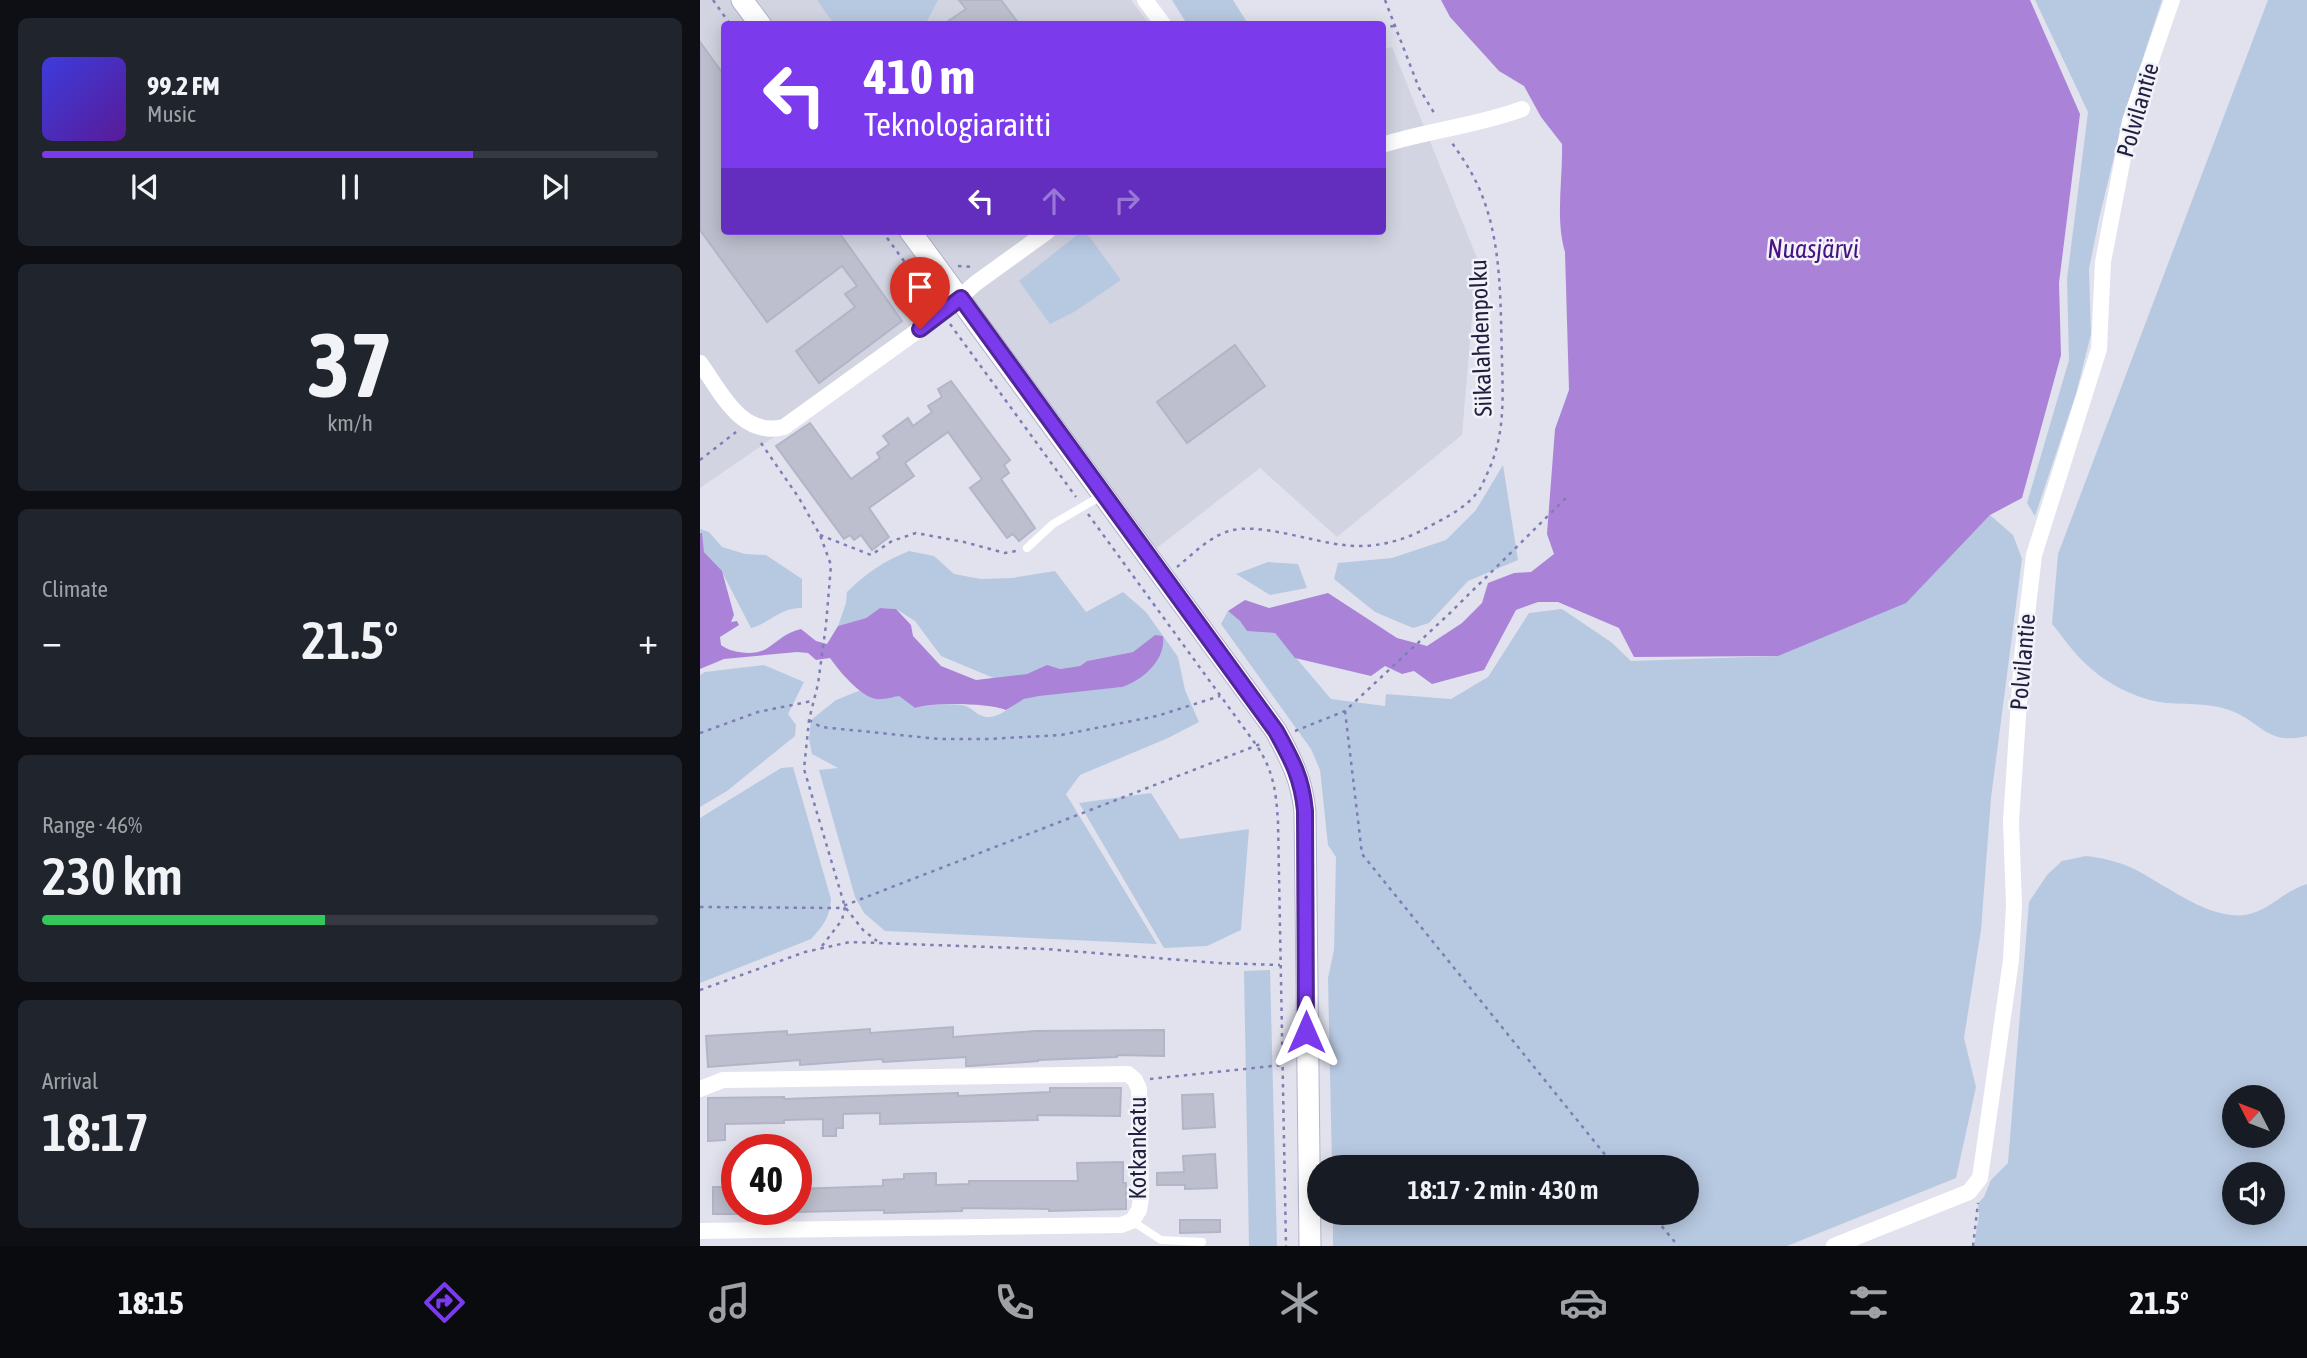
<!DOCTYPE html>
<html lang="en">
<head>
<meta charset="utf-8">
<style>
  body { margin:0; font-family:"Asap Condensed",sans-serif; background:#20242c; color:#f1f3f6; height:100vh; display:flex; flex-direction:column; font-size:26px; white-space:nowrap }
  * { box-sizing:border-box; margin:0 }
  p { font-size:23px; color:#9ea1a6 }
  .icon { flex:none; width:38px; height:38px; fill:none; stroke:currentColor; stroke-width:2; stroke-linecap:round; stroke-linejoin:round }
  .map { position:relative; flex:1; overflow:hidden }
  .details { display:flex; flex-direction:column; gap:18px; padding:18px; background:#0d0f14; width:700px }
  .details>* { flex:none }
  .banner { position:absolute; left:21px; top:21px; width:665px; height:214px; border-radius:7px; box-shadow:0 4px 18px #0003; background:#7c3aed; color:#fff; overflow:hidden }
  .needle { width:46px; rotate:312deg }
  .tools { position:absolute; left:1522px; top:1085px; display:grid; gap:14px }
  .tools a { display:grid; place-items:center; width:63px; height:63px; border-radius:50%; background:#171b24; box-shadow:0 4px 18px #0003; font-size:35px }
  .speed { position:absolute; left:21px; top:1134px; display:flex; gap:14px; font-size:35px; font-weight:700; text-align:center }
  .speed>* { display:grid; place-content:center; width:91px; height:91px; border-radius:50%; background:#171b24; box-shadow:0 4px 18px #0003; line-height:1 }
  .speed .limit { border:10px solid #d22; background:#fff; color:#111 }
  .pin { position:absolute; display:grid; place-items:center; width:60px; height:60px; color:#fff; margin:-72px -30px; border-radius:50% 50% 50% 0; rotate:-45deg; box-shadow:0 0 7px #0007 }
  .pin .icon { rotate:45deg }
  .me { position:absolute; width:77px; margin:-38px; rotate:0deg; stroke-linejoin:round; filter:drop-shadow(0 0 5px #0008) }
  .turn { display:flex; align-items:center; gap:24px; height:147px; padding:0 28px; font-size:32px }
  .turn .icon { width:91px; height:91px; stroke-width:2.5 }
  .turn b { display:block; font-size:49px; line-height:60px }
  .lanes { display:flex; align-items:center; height:66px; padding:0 28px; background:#0003; justify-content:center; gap:35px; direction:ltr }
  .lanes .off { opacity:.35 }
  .big { font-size:52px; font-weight:600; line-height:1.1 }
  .details .widget { flex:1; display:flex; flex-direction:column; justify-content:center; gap:10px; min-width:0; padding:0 24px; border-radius:10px; background:#20242c }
  .details .dial { align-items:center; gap:0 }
  .dial b { font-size:91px; line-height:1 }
  .song { display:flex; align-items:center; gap:21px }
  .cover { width:84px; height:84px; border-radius:10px; background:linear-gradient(135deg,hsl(240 70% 55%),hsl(270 70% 35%)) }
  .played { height:7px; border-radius:4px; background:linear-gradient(90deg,#7c3aed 70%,#363941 70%) }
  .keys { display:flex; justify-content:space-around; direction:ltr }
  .heat { display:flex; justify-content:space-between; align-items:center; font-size:38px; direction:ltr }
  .charge { height:10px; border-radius:5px; background:linear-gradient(90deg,#34c759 46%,#363941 0) }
  .trip { position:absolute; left:607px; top:1155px; width:392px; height:70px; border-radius:35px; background:#171b24; box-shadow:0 4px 18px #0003; font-weight:600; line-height:70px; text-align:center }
  .tab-bar { display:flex; height:112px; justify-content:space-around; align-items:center; background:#090b0e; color:#9ea1a6 }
  .tab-bar .icon { width:49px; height:49px }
  .tab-bar .selected { color:#7c3aed }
  .tab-bar b { font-size:32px; color:#f1f3f6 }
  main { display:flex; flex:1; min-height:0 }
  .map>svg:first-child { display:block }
</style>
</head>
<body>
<main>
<section class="details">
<div class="widget">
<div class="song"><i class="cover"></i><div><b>99.2 FM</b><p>Music</p></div></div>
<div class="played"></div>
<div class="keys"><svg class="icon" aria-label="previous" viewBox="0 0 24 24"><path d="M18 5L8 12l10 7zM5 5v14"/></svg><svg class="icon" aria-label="pause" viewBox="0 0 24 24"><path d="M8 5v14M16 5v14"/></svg><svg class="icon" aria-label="next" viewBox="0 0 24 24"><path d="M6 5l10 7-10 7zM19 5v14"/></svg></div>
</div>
<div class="widget dial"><b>37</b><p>km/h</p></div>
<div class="widget"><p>Climate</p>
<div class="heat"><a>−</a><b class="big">21.5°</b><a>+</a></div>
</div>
<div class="widget"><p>Range · 46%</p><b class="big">230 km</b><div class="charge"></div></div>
<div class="widget"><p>Arrival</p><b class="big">18:17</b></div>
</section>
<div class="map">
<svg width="1607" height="1246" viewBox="0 0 1607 1246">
  <rect width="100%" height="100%" fill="#e1e2ed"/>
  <path fill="#d2d4e1" d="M0,0H431L449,24H24V231H682V50L692,47L777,258L762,435L637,537L560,468L440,561L257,311L0,488Z"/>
  <g fill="#b7c9e1" fill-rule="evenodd">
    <path d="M117,0H238L227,21L222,24H134Z"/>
    <path d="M472,0H533L548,24H487Z"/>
    <path d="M1335,0H1462L1424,115L1399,219L1389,269L1391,334L1376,394L1335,516L1327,503L1369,360L1367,279L1388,112Z"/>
    <path d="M1568,0H1607V736C1565,746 1562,721 1529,710C1507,702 1481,705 1459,702C1433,697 1406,683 1387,665C1374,654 1363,637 1352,624L1358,554Z"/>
    <path d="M382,231H385L421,280L374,312L350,324L319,281Z"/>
    <path d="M803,465L818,560L768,581L729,623L713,628L675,612L634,579L638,563L692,558L746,540L776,510Z"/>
    <path d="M1290,515L1313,535L1322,559L1291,798L1281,930L1264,1038L1276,1087L1256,1178L1087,1246H633V1213H987V1167H632L628,978L634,950L636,857L628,845L620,770L611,749L521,624L528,611L540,621L547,630L575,633L631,699L685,706L686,694L751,699L788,677L829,613L862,609L911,642L931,661L1078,656L1251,554Z"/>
    <path d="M0,529L9,532L22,547L45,554L66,555L102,579V608C79,608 72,622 51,628L22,572L4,552Z"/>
    <path d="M209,551L234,556L254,574L281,579L312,578L355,571L386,612L423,592L446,612L478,657L485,690L499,722L468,738L380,775L366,794L457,944L185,931L164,913L155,897L119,770L138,768L112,754L109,739L111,720L136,700L161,690L176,699L199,696L215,708C225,705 259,702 268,707C275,711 278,716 287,717C301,718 312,704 325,699C349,690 395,690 422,687L455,635L433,652L387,661L380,666L360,669L347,666L327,674L296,679L241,656L215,621L196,609L180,608L166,618L138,626L146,603L147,592C165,574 184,561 209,551Z"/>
    <path d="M568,562L598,564L607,588L570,595L536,574Z"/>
    <path d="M64,665L104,682L88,714L96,725L95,736L27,791L0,807V675L5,672Z"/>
    <path d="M93,767L131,899C130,917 123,926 111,939L0,983V818L81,768Z"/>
    <path d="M451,793L480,839L549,829L541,930L507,946L464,948L379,803Z"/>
    <path d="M1386,856C1402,858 1417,861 1432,868C1465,884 1508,920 1545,915C1570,911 1583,891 1607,884V1246H1274L1279,1215L1278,1203L1284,1197L1291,1180L1308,1163L1329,902L1347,875L1362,861ZM1535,1097H1573V1136H1535ZM1535,1174H1573V1213H1535Z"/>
    <path d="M570,970L577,1246H549L544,971Z"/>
  </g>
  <g fill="#aa83d8">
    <path d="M741,0H1330L1380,114L1359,283L1361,355L1322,498L1290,515L1206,603L1078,656L934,657L919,628L858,602H838L816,610L784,670L732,684L714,671L702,674L685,666L671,676L595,658L575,633L547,631L540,621L528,611L545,600L569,608L628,593L697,638L727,646L762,623L782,603L788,583L814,573L831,572L854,554L847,534L855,429L869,390L865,252C855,218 863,179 862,144L841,117L824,86L799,71L750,17Z"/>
    <path d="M0,533H2L4,552L22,571L34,615L31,622L37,621L39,625L20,637L21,645C31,653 54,656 66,649C79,641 84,633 101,629L116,641L127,644L138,626L166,618L180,608L196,609L211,625L213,636L241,666L276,680L327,674L347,665L360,669L380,666L387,661L433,652L455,635L463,636C466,660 443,680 422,687L339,696L324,699L306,710C287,703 234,702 215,708L199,696C193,697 183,700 176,699C160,696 139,671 130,658L116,660L108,653L97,652L24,659L0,669Z"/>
  </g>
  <g fill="#bdbfce" stroke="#b2b5c7" stroke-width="2">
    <path d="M259,0H301L319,24H244L266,9Z"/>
    <path d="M0,42L24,75V231H138L202,321L119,383L96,351L155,307L145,294L157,286L142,266L67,322L0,230Z"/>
    <path d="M535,345L565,386L487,443L457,402Z"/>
    <path d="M251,381L310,460L304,465L309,473L301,479L335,528L319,541L313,534L307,538L270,488L282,479L248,432L205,463L214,476L169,508L189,537L172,550L161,535L154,540L150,535L144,539L76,446L110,423L151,479L180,458L177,453L189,444L183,436L208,418L213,426L232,412L228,406L242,397L238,389Z"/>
    <path d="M253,1027V1037L336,1031L464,1030V1056L417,1055V1057L338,1060V1061L271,1066H266V1057L183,1062L182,1059L100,1065V1060L8,1067L6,1036L87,1031V1035L170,1029V1033Z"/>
    <path d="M350,1088H421L420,1116L337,1115L338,1120L180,1124V1113L143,1114V1128H136V1136H123V1119L84,1120V1123L25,1124V1140L8,1141V1098L84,1097V1099L258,1093V1096L350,1092Z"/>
    <path d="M513,1094L515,1127L483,1129L482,1095Z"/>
    <path d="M515,1154L517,1188L485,1189V1185H457V1173L484,1172L483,1156Z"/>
    <path d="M423,1162V1183H426V1209L349,1211V1209L262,1208V1211L184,1213V1210L96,1212V1189L183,1186V1180L204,1179V1174L236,1173V1185L269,1184V1181H378L377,1163Z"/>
    <rect x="13" y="1187" width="24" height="27"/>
    <path d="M480,1220H520V1232L480,1233Z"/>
  </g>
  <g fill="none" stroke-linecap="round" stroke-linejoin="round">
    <defs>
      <g id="secondary">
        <path d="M42,0L60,24"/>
        <path d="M210,231L576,731C591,759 602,780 605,812L610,1246"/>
      </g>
    </defs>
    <use href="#secondary" stroke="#b3b4ce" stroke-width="23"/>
    <g stroke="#7e7eb4" stroke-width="2.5" stroke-dasharray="3.5 5" stroke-linecap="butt">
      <path d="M13,0L30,24"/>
      <path d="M685,0L719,88L736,116"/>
      <path d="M682,28L694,26"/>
      <path d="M182,231L234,302"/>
      <path d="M258,266L273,267"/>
      <path d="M250,324L376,497"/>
      <path d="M61,443L99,498L120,535L131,565L126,625L118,684L109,720L104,769L145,907L163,930L177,941"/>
      <path d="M0,460L36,432"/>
      <path d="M388,514L557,746C574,772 576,792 578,822L586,1246"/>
      <path d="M120,535L171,555L192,541L216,533L264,542L305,553L316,551"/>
      <path d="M477,567C493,554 509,537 529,531C559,522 612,542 644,545C673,549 705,541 730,526C747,517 765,508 777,493C782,487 784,480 787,474C805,436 803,401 802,360C800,298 803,230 772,174C766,163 759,153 752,143"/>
      <path d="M645,711L662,854L915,1167"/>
      <path d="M109,720L121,727L239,739H289L361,735L457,716L520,696"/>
      <path d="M595,731L645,711L750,613L866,498"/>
      <path d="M0,733L58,712L112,701"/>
      <path d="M0,907L138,908L563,743"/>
      <path d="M122,946L142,920L145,907"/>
      <path d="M0,990L105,952L150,942L345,949L518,963L580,965"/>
      <path d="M450,1079L582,1065"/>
      <path d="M951,1213L978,1246"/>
      <path d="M1273,1246L1278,1203"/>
    </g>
    <g stroke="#fff" stroke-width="8">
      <path d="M327,548L353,524L401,496"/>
      <path d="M432,1221L461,1240L502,1242"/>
    </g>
    <g stroke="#fff" stroke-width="16">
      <path d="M445,0L463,24"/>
      <path d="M682,145C728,130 777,126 822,109"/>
      <path d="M0,363C21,392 41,438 84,427L242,313L276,283L348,231"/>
      <path d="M0,1089L23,1080L428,1074L435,1080L439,1089L441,1198L439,1210L432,1221L421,1225L0,1231"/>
      <path d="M1134,1246L1269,1192L1280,1178L1311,960L1314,905L1311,821L1322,657L1334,555L1399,349L1403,262L1430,121L1472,0"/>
    </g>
    <use href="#secondary" stroke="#fff" stroke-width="21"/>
  </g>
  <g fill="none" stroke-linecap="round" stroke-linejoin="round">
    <defs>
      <path id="route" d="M220,329L261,298L576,731C592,760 602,778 605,811L606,1032"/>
    </defs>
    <use href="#route" stroke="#51269a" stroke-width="18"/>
    <use href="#route" stroke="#7c3aed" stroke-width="12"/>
  </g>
  <g text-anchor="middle" stroke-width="5" stroke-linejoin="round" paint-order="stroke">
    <g font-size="24" fill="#201f40" stroke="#f2f3f9">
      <text transform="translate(1438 110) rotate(-74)" y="8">Polvilantie</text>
      <text transform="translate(781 338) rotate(-92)" y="8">Siikalahdenpolku</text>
      <text transform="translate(1323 662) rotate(-85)" y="8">Polvilantie</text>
      <text transform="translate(438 1148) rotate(-90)" y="8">Kotkankatu</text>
    </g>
    <g font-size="26" font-style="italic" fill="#471382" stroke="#f2f3f9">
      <text x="1113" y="258">Nuasjärvi</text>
    </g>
  </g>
</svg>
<div class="tools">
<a><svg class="needle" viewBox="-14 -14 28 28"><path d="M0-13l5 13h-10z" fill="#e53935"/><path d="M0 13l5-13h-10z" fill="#9ea1a6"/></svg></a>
<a><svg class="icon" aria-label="sound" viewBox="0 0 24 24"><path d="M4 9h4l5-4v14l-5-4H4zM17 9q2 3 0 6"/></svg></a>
</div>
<div class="speed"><div class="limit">40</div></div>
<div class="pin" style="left:220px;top:329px;background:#d93025"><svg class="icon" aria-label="arrive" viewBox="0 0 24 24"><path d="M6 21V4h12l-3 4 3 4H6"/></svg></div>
<svg class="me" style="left:606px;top:1032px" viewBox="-20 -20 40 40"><path d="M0-17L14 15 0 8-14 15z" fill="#7c3aed" stroke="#fff" stroke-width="4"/></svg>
<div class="trip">18:17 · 2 min · 430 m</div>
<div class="banner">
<div class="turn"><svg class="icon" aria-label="left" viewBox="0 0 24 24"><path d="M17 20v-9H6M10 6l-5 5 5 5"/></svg><div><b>410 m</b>Teknologiaraitti</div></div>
<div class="lanes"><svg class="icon" aria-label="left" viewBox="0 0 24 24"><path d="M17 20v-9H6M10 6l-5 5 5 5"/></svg><svg class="icon off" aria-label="ahead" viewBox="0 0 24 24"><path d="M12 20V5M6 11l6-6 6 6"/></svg><svg class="icon off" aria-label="right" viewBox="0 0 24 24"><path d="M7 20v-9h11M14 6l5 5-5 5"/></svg></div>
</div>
</div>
</main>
<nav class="tab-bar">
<b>18:15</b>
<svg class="icon selected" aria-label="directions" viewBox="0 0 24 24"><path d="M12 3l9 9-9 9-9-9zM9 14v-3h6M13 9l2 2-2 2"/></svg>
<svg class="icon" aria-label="music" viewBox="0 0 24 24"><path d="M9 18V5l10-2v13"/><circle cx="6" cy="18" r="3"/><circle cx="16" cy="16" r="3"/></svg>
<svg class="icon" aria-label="phone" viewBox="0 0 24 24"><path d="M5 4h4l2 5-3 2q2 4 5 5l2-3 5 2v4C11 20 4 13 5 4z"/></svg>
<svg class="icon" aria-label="climate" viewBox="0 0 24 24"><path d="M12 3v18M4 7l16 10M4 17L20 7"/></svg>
<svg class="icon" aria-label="car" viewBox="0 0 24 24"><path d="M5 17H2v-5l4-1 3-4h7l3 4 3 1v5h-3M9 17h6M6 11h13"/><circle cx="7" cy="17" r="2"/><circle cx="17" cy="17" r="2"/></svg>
<svg class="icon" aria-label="filters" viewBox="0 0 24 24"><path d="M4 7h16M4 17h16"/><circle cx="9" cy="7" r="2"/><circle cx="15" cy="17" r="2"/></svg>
<b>21.5°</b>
</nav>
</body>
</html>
